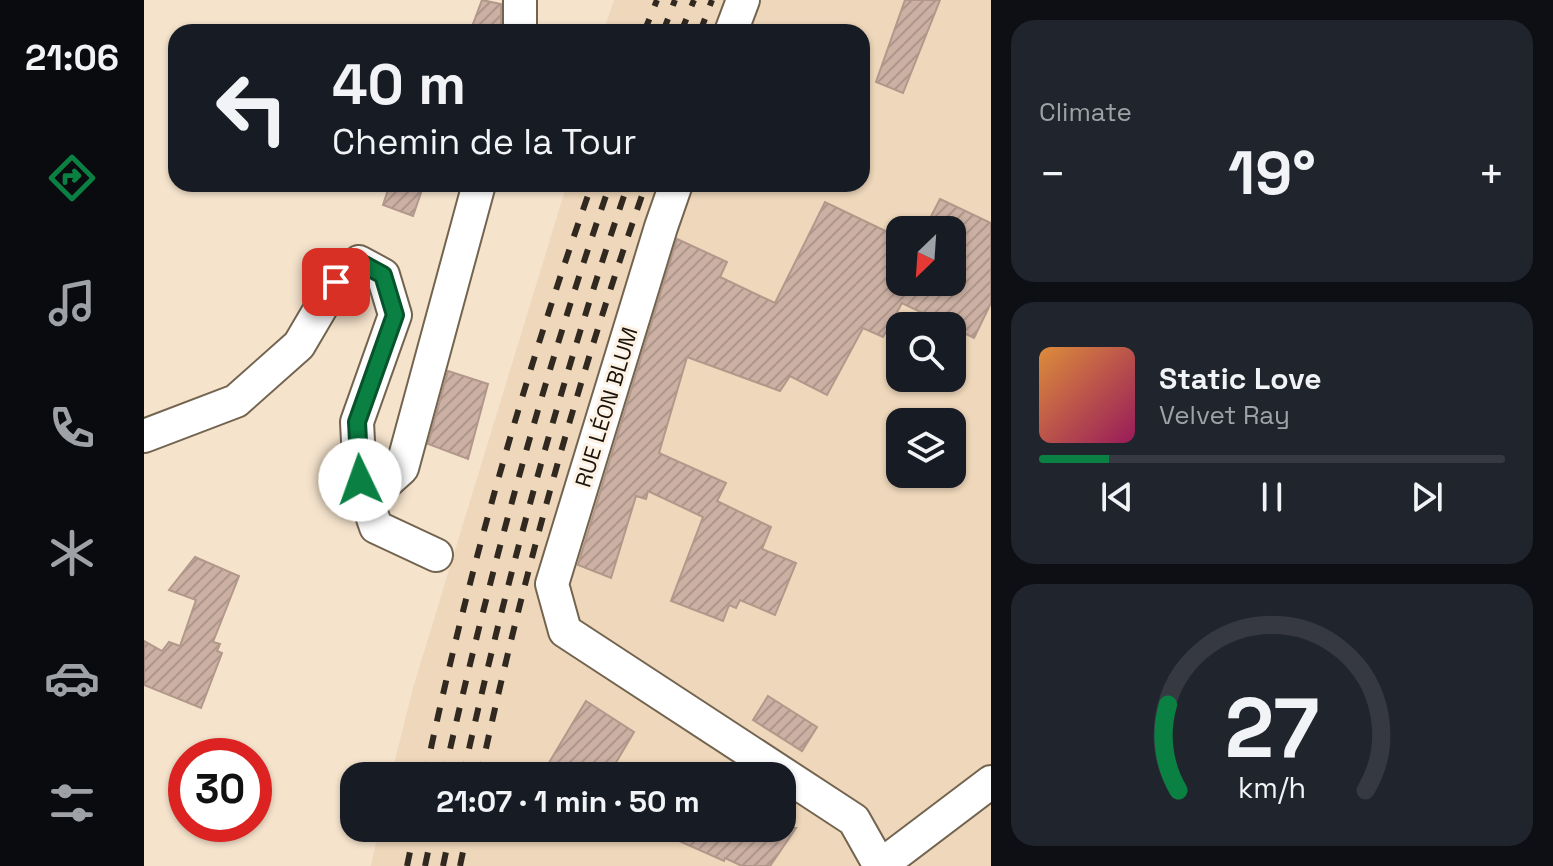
<!DOCTYPE html>
<html lang="en">
<head>
<meta charset="utf-8">
<style>
  body { margin:0; font-family:"Space Grotesk",sans-serif; background:#20242c; color:#f1f3f6; height:100vh; display:flex; flex-direction:column; font-size:30px; white-space:nowrap }
  * { box-sizing:border-box; margin:0 }
  p { font-size:26px; color:#9ea1a6 }
  .icon { flex:none; width:44px; height:44px; fill:none; stroke:currentColor; stroke-width:2; stroke-linecap:round; stroke-linejoin:round }
  .map { position:relative; flex:1; overflow:hidden }
  .panel { display:flex; flex-direction:column; gap:20px; padding:20px; background:#0d0f14; width:562px }
  .panel>* { flex:none }
  .guide { position:absolute; left:24px; top:24px; width:702px; height:168px; border-radius:24px; box-shadow:0 2px 6px #0004; background:#171b24; color:#f1f3f6; overflow:hidden }
  .needle { width:52px; rotate:205deg }
  .tools { position:absolute; left:742px; top:216px; display:grid; gap:16px }
  .tools a { display:grid; place-items:center; width:80px; height:80px; border-radius:16px; background:#171b24; box-shadow:0 2px 6px #0004; font-size:40px }
  .speed { position:absolute; left:24px; top:738px; display:flex; gap:16px; font-size:40px; font-weight:700; text-align:center }
  .speed>* { display:grid; place-content:center; width:104px; height:104px; border-radius:50%; background:#171b24; box-shadow:0 2px 6px #0004; line-height:1 }
  .speed .limit { border:12px solid #d22; background:#fff; color:#111 }
  .pin { position:absolute; display:grid; place-items:center; width:68px; height:68px; color:#fff; margin:-34px; border-radius:16px; box-shadow:0 4px 12px #0006 }
  .me { position:absolute; width:88px; margin:-44px; rotate:357deg; stroke-linejoin:round; filter:drop-shadow(0 0 6px #0008) }
  .turn { display:flex; align-items:center; gap:28px; height:168px; padding:0 32px; font-size:36px }
  .turn .icon { width:104px; height:104px; stroke-width:2.5 }
  .turn b { display:block; font-size:56px; line-height:68px }
  .big { font-size:60px; font-weight:600; line-height:1.1 }
  .panel .card { flex:1; display:flex; flex-direction:column; justify-content:center; gap:12px; min-width:0; padding:0 28px; border-radius:24px; background:#20242c }
  .panel .dial { align-items:center; gap:0 }
  .dial svg { height:208px; overflow:visible; fill:none; stroke:#363941; stroke-width:7; stroke-linecap:round; text-anchor:middle }
  .dial text { fill:#f1f3f6; stroke:none }
  .song { display:flex; align-items:center; gap:24px }
  .cover { width:96px; height:96px; border-radius:12px; background:linear-gradient(135deg,hsl(30 70% 55%),hsl(330 70% 35%)) }
  .played { height:8px; border-radius:4px; background:linear-gradient(90deg,#0b8043 15%,#363941 15%) }
  .keys { display:flex; justify-content:space-around; direction:ltr }
  .heat { display:flex; justify-content:space-between; align-items:center; font-size:44px; direction:ltr }
  .trip { position:absolute; left:196px; top:762px; width:456px; height:80px; border-radius:24px; background:#171b24; box-shadow:0 2px 6px #0004; font-weight:600; line-height:80px; text-align:center }
  main { display:flex; flex:1; min-height:0 }
  .dock { display:flex; flex-direction:column; width:144px; justify-content:space-around; align-items:center; background:#090b0e; color:#9ea1a6 }
  .dock .icon { width:56px; height:56px }
  .dock .current { color:#0b8043 }
  .dock b { font-size:36px; color:#f1f3f6 }
  .map>svg:first-child { display:block }
</style>
</head>
<body>
<main>
<nav class="dock">
<b>21:06</b>
<svg class="icon current" aria-label="directions" viewBox="0 0 24 24"><path d="M12 3l9 9-9 9-9-9zM9 14v-3h6M13 9l2 2-2 2"/></svg>
<svg class="icon" aria-label="music" viewBox="0 0 24 24"><path d="M9 18V5l10-2v13"/><circle cx="6" cy="18" r="3"/><circle cx="16" cy="16" r="3"/></svg>
<svg class="icon" aria-label="phone" viewBox="0 0 24 24"><path d="M5 4h4l2 5-3 2q2 4 5 5l2-3 5 2v4C11 20 4 13 5 4z"/></svg>
<svg class="icon" aria-label="climate" viewBox="0 0 24 24"><path d="M12 3v18M4 7l16 10M4 17L20 7"/></svg>
<svg class="icon" aria-label="car" viewBox="0 0 24 24"><path d="M5 17H2v-5l4-1 3-4h7l3 4 3 1v5h-3M9 17h6M6 11h13"/><circle cx="7" cy="17" r="2"/><circle cx="17" cy="17" r="2"/></svg>
<svg class="icon" aria-label="filters" viewBox="0 0 24 24"><path d="M4 7h16M4 17h16"/><circle cx="9" cy="7" r="2"/><circle cx="15" cy="17" r="2"/></svg>
</nav>
<div class="map">
<svg width="847" height="866" viewBox="0 0 847 866">
  <defs>
    <pattern id="building-hatch" width="6" height="6" patternUnits="userSpaceOnUse" patternTransform="scale(2)"><rect width="6" height="6" fill="#cbb0a3"/><path d="M-1 1l2-2M0 6l6-6M5 7l2-2" fill="none" stroke="#ae968b"/></pattern>
  </defs>
  <rect width="100%" height="100%" fill="#f5e3cc"/>
  <path fill="#eed7ba" fill-rule="evenodd" d="M470,0H847V866H227L235,828H638V776H247L269,688L423,184H718V32H459ZM756,230H808V282H756ZM756,326H808V378H756ZM756,422H808V474H756Z"/>
  <g fill="url(#building-hatch)" stroke="#b1988a" stroke-width="2">
    <path d="M338,0L357,4V32H326Z"/>
    <path d="M761,0H796L759,93L732,82Z"/>
    <path d="M246,184H280L269,216L239,205Z"/>
    <path d="M796,199L847,223V303L830,338L758,303L739,337L719,328L683,395L646,376L636,391L543,357L515,453L582,483L573,501L627,527L618,549L652,563L631,615L596,600L592,608L585,605L579,621L527,601L559,517L504,491L502,499L492,496L467,578L434,565L533,239L583,262L576,277L631,303L681,202L756,238V282H808V230H795L783,224Z"/>
    <path d="M304,371L344,384L324,459L284,444Z"/>
    <path d="M51,557L95,576L69,642L76,644L73,651L78,653L57,708L0,685V641L18,651L25,642L36,646L52,600L25,590Z"/>
    <path d="M624,696L673,727L658,751L609,720Z"/>
    <path d="M442,701L490,732L464,776H397Z"/>
    <path d="M506,828H652L626,866H598L581,858L580,861Z"/>
  </g>
  <g fill="none" stroke-linecap="round" stroke-linejoin="round">
    <defs>
      <g id="street">
        <path d="M376,0V32"/>
        <path d="M587,32L599,0"/>
        <path d="M532,184L517,227L408,584L421,631L710,820L736,866"/>
        <path d="M0,436L92,401L155,345L192,282L215,262L239,275L251,315L213,422L216,480L232,527L292,555"/>
        <path d="M216,480L238,486L258,468L335,184"/>
        <path d="M736,866L847,782"/>
      </g>
    </defs>
    <use href="#street" stroke="#736450" stroke-width="36"/>
    <use href="#street" stroke="#fff" stroke-width="32"/>
    <g stroke="#312920" stroke-width="6" stroke-dasharray="14 14" stroke-linecap="butt">
      <path d="M500,32L513,0"/>
      <path d="M519,32L531,0"/>
      <path d="M537,32L550,0"/>
      <path d="M556,32L568,0"/>
      <path d="M281,776C323,576 380,377 448,184"/>
      <path d="M300,776C345,575 399,378 466,184"/>
      <path d="M319,776C363,575 418,378 484,184"/>
      <path d="M336,776C379,576 434,378 502,184"/>
      <path d="M263,866L271,828"/>
      <path d="M281,866L289,828"/>
      <path d="M299,866L307,828"/>
      <path d="M316,866L324,828"/>
    </g>
  </g>
  <g fill="none" stroke-linecap="round" stroke-linejoin="round">
    <defs>
      <path id="route" d="M192,282L215,262L239,275L251,315L213,422L216,480"/>
    </defs>
    <use href="#route" stroke="#07532c" stroke-width="20"/>
    <use href="#route" stroke="#0b8043" stroke-width="14"/>
  </g>
  <g text-anchor="middle" stroke-width="6" stroke-linejoin="round" paint-order="stroke">
    <g font-size="22" fill="#1a140c" stroke="#fdf2e4">
      <text transform="translate(462 407) rotate(-73)" y="8">RUE LÉON BLUM</text>
    </g>
  </g>
</svg>
<div class="tools">
<a><svg class="needle" viewBox="-14 -14 28 28"><path d="M0-13l5 13h-10z" fill="#e53935"/><path d="M0 13l5-13h-10z" fill="#9ea1a6"/></svg></a>
<a><svg class="icon" aria-label="search" viewBox="0 0 24 24"><circle cx="10" cy="10" r="6"/><path d="M15 15l6 6"/></svg></a>
<a><svg class="icon" aria-label="layers" viewBox="0 0 24 24"><path d="M12 4l9 5-9 5-9-5zM3 14l9 5 9-5"/></svg></a>
</div>
<div class="speed"><div class="limit">30</div></div>
<div class="pin" style="left:192px;top:282px;background:#d93025"><svg class="icon" aria-label="arrive" viewBox="0 0 24 24"><path d="M6 21V4h12l-3 4 3 4H6"/></svg></div>
<svg class="me" style="left:216px;top:480px" viewBox="-20 -20 40 40"><circle r="19" fill="#fff"/><path d="M0-13L10 11 0 6-10 11z" fill="#0b8043"/></svg>
<div class="trip">21:07 · 1 min · 50 m</div>
<div class="guide">
<div class="turn"><svg class="icon" aria-label="left" viewBox="0 0 24 24"><path d="M17 20v-9H6M10 6l-5 5 5 5"/></svg><div><b>40 m</b>Chemin de la Tour</div></div>
</div>
</div>
<section class="panel">
<div class="card"><p>Climate</p>
<div class="heat"><a>−</a><b class="big">19°</b><a>+</a></div>
</div>
<div class="card">
<div class="song"><i class="cover"></i><div><b>Static Love</b><p>Velvet Ray</p></div></div>
<div class="played"></div>
<div class="keys"><svg class="icon" aria-label="previous" viewBox="0 0 24 24"><path d="M18 5L8 12l10 7zM5 5v14"/></svg><svg class="icon" aria-label="pause" viewBox="0 0 24 24"><path d="M8 5v14M16 5v14"/></svg><svg class="icon" aria-label="next" viewBox="0 0 24 24"><path d="M6 5l10 7-10 7zM19 5v14"/></svg></div>
</div>
<div class="card dial"><svg viewBox="0 0 100 80">
<path d="M14 69A42 42 0 1 1 86 69"/>
<path d="M14 69A42 42 0 0 1 10 36" stroke="#0b8043"/>
<text x="50" y="56" font-size="32" font-weight="700">27</text>
<text x="50" y="72" font-size="11">km/h</text>
</svg></div>
</section>
</main>
</body>
</html>
